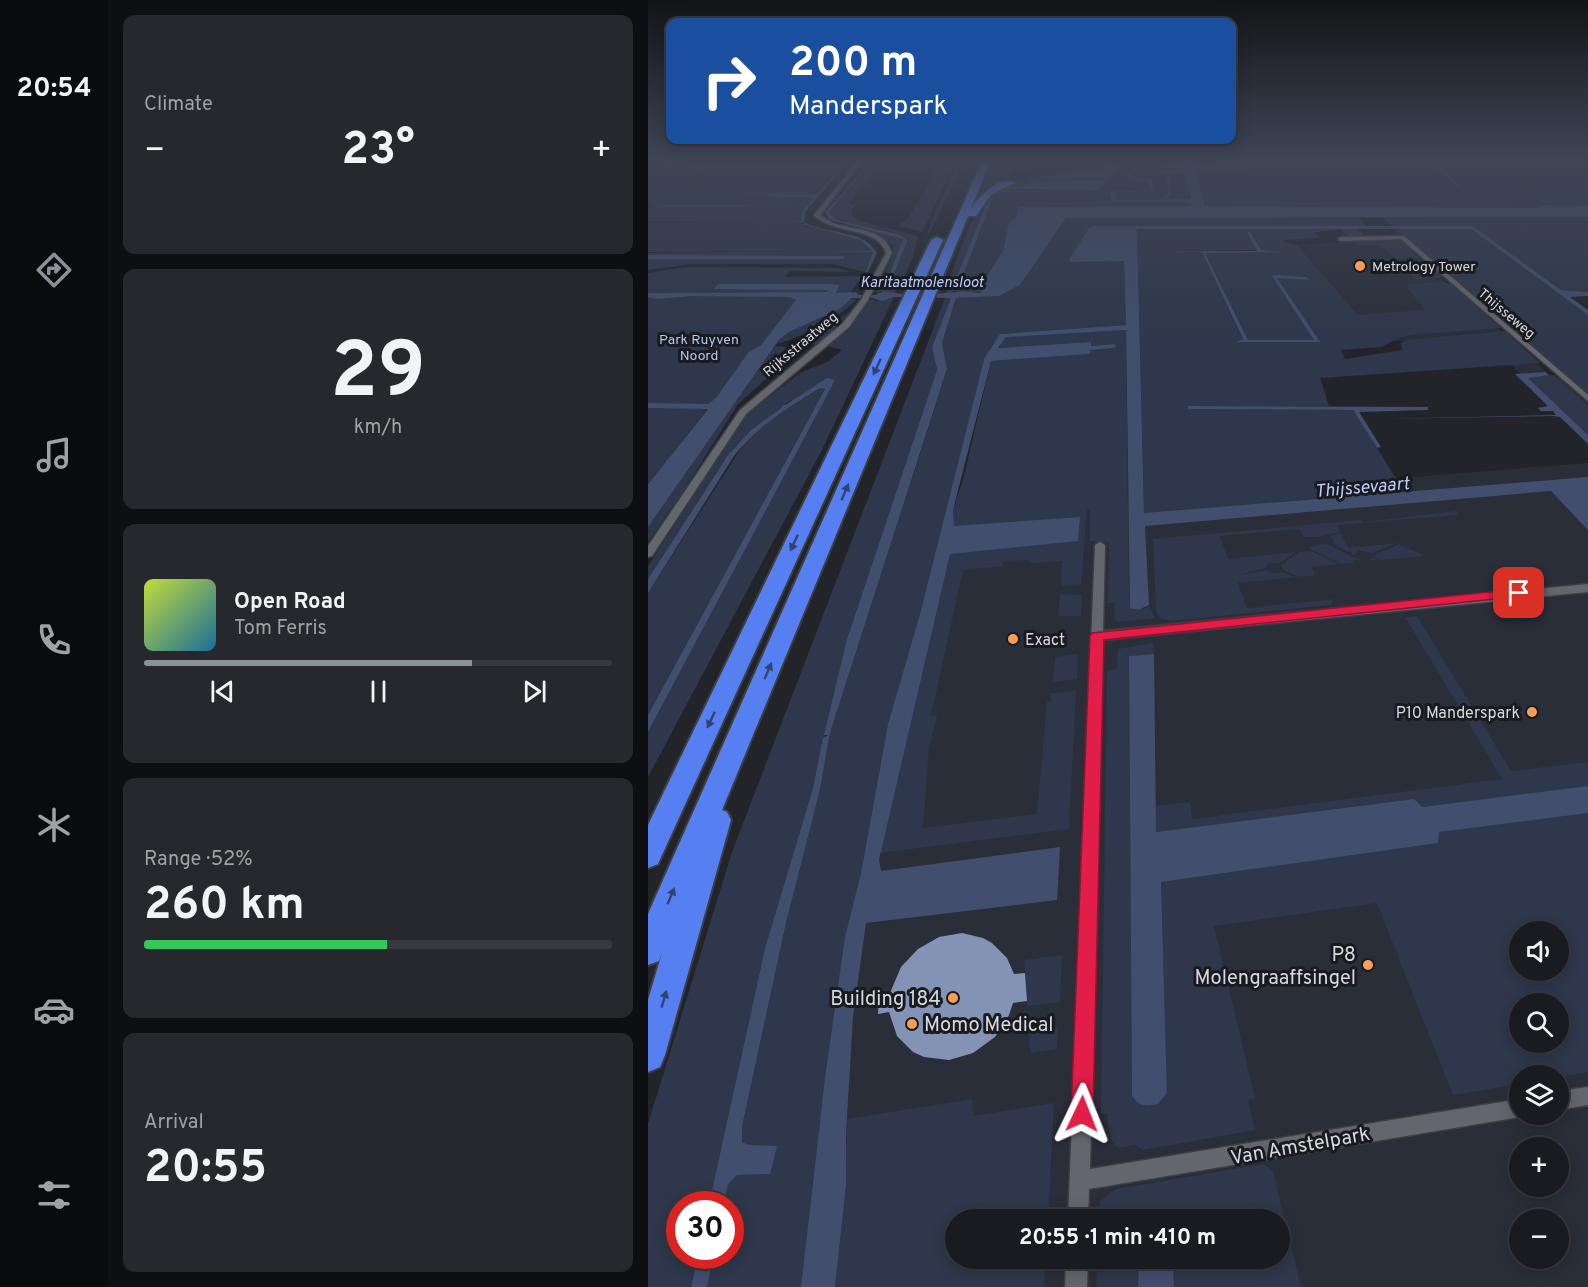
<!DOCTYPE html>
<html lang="en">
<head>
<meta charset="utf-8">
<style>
  body { margin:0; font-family:Overpass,sans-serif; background:#27282d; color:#f1f3f6; height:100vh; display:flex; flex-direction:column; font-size:22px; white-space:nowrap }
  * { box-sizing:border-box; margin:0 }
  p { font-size:20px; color:#9fa1a5 }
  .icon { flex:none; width:33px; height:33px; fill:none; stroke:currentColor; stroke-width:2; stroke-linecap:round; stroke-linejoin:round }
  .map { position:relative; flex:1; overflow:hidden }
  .sheet { display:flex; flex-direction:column; gap:15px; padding:15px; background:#0e0f12; width:540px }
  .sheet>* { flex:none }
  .banner { position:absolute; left:18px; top:18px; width:570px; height:126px; border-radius:12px; box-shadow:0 3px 15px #0003,0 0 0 2px #38393e; background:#1a4fa0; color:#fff; overflow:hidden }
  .fabs { position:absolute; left:861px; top:921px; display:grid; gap:12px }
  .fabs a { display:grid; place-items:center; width:60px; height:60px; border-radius:50%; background:#1a1b20; box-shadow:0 3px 15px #0003,0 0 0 2px #38393e; font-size:30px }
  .speed { position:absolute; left:18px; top:1191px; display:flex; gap:12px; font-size:30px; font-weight:700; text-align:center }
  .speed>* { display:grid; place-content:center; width:78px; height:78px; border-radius:50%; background:#1a1b20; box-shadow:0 3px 15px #0003,0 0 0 2px #38393e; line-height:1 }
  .speed .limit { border:9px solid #d22; background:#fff; color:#111 }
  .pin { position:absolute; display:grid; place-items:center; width:51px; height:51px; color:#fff; margin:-26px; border-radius:12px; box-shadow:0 3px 9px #0006 }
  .me { position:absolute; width:66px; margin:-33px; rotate:2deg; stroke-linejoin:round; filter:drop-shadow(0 0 4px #0008) }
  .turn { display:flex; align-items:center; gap:21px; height:126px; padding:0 24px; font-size:27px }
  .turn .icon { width:78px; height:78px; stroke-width:2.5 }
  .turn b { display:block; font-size:42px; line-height:51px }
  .big { font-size:45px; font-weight:700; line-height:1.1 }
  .sheet .widget { flex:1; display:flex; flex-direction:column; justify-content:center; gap:9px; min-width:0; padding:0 21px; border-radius:12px; background:#27282d }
  .sheet .dial { align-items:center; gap:0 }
  .dial b { font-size:78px; line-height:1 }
  .song { display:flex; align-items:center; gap:18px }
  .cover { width:72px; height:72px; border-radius:9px; background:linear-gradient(135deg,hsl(70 70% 55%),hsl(200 70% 35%)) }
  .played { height:6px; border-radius:3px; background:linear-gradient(90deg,#8c9099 70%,#38393e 70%) }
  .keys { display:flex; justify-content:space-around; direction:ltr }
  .heat { display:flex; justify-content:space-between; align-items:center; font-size:33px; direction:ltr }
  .charge { height:9px; border-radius:4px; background:linear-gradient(90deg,#34c759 52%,#38393e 0) }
  .trip { position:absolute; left:297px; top:1209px; width:345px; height:60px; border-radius:30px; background:#1a1b20; box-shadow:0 3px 15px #0003,0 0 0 2px #38393e; font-weight:700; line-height:60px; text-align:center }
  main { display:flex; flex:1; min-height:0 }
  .menu { display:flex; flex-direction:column; width:108px; justify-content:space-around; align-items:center; background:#0a0b0d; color:#9fa1a5 }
  .menu .icon { width:42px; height:42px }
  .menu .selected { color:#8c9099 }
  .menu b { font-size:27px; color:#f1f3f6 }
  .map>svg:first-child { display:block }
</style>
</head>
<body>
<main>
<nav class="menu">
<b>20:54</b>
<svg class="icon selected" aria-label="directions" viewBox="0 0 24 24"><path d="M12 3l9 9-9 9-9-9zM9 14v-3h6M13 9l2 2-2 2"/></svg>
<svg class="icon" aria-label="music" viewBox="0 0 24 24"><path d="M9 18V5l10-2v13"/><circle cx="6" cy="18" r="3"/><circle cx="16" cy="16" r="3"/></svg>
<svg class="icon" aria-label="phone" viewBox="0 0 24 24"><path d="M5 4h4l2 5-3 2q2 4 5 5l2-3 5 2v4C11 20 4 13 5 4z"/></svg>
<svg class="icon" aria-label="climate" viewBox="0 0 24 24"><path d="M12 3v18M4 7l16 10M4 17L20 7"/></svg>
<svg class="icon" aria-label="car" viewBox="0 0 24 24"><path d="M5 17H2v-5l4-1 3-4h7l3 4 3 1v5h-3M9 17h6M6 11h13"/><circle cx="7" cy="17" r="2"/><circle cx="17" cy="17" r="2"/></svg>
<svg class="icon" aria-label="filters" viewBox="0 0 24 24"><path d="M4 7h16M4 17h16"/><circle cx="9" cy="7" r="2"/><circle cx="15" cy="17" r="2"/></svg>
</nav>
<section class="sheet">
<div class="widget"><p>Climate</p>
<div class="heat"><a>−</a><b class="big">23°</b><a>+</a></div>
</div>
<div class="widget dial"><b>29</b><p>km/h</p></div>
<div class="widget">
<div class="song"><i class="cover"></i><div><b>Open Road</b><p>Tom Ferris</p></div></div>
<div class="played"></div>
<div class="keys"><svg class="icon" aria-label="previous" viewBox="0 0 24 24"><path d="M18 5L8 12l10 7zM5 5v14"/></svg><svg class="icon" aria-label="pause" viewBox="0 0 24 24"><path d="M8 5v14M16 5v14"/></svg><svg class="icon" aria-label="next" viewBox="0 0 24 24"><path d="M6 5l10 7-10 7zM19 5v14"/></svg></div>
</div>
<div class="widget"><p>Range · 52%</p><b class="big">260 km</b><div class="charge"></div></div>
<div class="widget"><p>Arrival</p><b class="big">20:55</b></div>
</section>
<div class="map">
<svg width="940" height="1287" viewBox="0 0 940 1287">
  <rect width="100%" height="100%" fill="#22242a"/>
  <g fill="#2a2e39" fill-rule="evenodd">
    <path d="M750,239L905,378L940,375V439L833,336L730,342L645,245Z"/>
    <path d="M940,463V1287H96L272,516ZM872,932H910V970H872ZM872,1004H910V1042H872ZM872,1076H910V1114H872ZM872,1148H910V1186H872ZM308,1220H632V1258H308ZM872,1220H910V1258H872Z"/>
  </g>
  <g fill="#2e374b" fill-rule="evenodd">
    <path d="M0,157H57L54,161L55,163L59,157H202L195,166H0Z"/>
    <path d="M224,157H228L227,160L233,162L201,205L208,204L203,211L204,216L212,221L270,236L265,258L247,294L238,291L228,293L245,256L246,246L231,236L203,228H215L255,239L237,289H240L260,240C244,225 200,229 178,213Z"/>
    <path d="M314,157H319L276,244L285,217L309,166L302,161L313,160L311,158Z"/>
    <path d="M347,157L362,159L360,163L367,169L360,181L330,199Z"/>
    <path d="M446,157H456L455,164L457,157H940V208L368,217L361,222L355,250L334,293L307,291L298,294C300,277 325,213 336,200C349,186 404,168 422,170L425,167L447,164L448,158ZM341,198L310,289H305L337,205Z"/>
    <path d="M296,163L303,166L304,169L274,232L252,226V223L259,220L286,177L280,175L287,166Z"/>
    <path d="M0,167L50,168L41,180L55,168L193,167L169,194L119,193H123L120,197H166L153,215L152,222L157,221L155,224L158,226C178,231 213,233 225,251L0,252V223L130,222H0V207L12,206H0Z"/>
    <path d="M464,217H711L718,226H446L424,262L476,261L478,325L353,334L336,359L272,614L240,724L213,873L197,937L168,1156L153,1287H59L66,1256H82V1204H76L80,1183L89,1175L122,1174L101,1145L94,1142V1127L138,923L172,790L182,733L299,370L294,343L308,298L351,296L372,285L418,218Z"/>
    <path d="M733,217H940V292L913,290L825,226H744Z"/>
    <path d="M489,229H715L710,230L717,236L701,237L693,230L667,232L673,238L635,240L638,243L649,245L710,315L777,310L759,287L762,284L793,282L803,284L853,328L763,335L748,339L734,347L693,350L697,359L754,350L753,343L758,340L857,331L892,363L672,378L681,406H541V409L705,410L756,491L496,513ZM632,250L557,253L600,340H666L625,276L658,277L659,280L629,277L669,342L588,341L595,340L554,252L504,251Z"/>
    <path d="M746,229H823L940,315V396L791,264Z"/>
    <path d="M751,239L771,257L747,259L732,245L710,246L705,240Z"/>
    <path d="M225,252L217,272L185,264H44L0,270V259H195L196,256L0,255V253Z"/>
    <path d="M770,261L781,264L794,277L768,280L749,262Z"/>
    <path d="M38,267L189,268L203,272L142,271L137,277L214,276L202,293H188L185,284L161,289L180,290L178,292L0,293V273Z"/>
    <path d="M0,296H158L69,405H0Z"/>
    <path d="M246,297L174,450L0,777V732L186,380L135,405L132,409L103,430L80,455L0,579V566L98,414L152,373L181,361L194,350L179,346L198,328L223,299L229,301Z"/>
    <path d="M209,298C202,311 144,343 129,343C147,321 181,320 201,299Z"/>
    <path d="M297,298H303L284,347L289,370L199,639L165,788L117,948L61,1204H32V1256H50L43,1287H0V1124L84,852Z"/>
    <path d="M204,311L169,345L152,342L157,338Z"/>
    <path d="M478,330L481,601L482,608L496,609L501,605L507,618L471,622L466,620L467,603H460L461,542L442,541V509H439L433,585L413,586L414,561L381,563L380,560L355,562V566L315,570L283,716L289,715L281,749L275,828L389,814L399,702H403V693L428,691L421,829L231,853L302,554L432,517L306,527L305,510L315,480L343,361L442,354L441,350L466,348V344L443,346V342L350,348L358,336Z"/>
    <path d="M127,346L138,347L127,371L90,404L33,495L0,542V527Z"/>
    <path d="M906,375L940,405V435L879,377Z"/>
    <path d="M172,388L177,389L0,715V593L99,439L113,426Z"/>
    <path d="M0,408H60L0,484Z"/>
    <path d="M808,511L810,515L689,525L692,532L669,537H656L651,529L572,536L580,559L648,552L631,564L621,563L617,568L588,576L618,570L626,574L634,572L648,577L590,583L599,608L686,599L683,605L522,621L512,618L508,611L505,539L713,520L715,522Z"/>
    <path d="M693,533L701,548L749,543L724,553L711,550L707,555L684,543L686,540L683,536Z"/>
    <path d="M675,544C691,546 705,562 722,560L725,557L730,560H705L706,563L693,564L661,548Z"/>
    <path d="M751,544L777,556L733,560L725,556Z"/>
    <path d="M663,551L691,564L664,567L667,575L651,577L635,570L633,565L651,552Z"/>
    <path d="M412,594L434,595L433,616H410Z"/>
    <path d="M769,616L863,771L940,762V786L774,807L766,799L508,832L507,806L542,802L544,819L854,779L757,617Z"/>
    <path d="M505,643L506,654L481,656L484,1095L519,1093L513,882L789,843L790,832L940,813V1072L911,1077L872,1076L871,1084L805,1095L729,903L566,926L607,1098L600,1100L607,1130L495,1150L487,1145L470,1148L463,1140L459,1114L453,1113L459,671L469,668L470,649ZM872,932H910V970H872ZM872,1004H910V1042H872Z"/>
    <path d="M430,654L429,679L405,682L407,657Z"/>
    <path d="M414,955L412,1002L379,1006L376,960Z"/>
    <path d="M410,1027L409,1049L382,1053L381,1032Z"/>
    <path d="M324,1099L325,1116L406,1103L400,1219L308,1220V1258L398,1259L396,1287H187L198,1185L199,1119Z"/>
    <path d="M616,1164L625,1171L653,1287H526L525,1259L632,1258V1220L450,1219L452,1201L468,1189Z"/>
    <path d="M449,1259H491L490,1287H449Z"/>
  </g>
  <g fill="#414e6e" fill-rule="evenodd">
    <path d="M202,157H204L157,212L156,222H144L153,221V215L158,206L0,207L27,205L159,206L165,198L120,197L121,193H56L164,192L129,194H169L193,168H55L40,180L50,168L0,166H194Z"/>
    <path d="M456,157H460L459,165L473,166L467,168L469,169L450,190L363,189L400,181L458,180L459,178L455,177H416L458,168L456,166L405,178L453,179H399L356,191L444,192H353L345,196L310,289H304L341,197L357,189L453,165L455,163Z"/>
    <path d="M534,157H544L546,166L940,165V167H793L814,188H812L788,168L547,169L557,206L890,208L894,205L940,206V217L418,218L372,285L351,296L308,298L294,343L299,369L182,733L172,790L138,923L94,1127V1142L101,1145L129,1146L122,1174L89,1175L80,1184L76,1204H61L117,948L165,788L175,738L180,735H176L199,639L289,370L284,347L303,298L246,297L234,301L224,298H204L193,308L141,332L131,340L0,527V484L60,409L0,408V403L60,404L68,398L100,353L113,345L148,300L142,297L42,296L10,299L0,297V293L178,292L180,290L66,289L70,284H185L191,285L188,293L208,292L211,295H227L236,291C259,296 283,295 306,292C314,290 325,293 334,293L331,289L355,251L361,222L368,217L371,207L543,206L544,203L536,202H464L461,191H502L500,181L481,179L479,172L537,170L534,168L480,166L536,165ZM495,172L537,173L543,199L470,200L467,194L469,192L506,191L505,180L484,178V173Z"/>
    <path d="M221,164L181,212L185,218L193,221L250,234L260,240L240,289H236L255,239L186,221L181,219L177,212Z"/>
    <path d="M158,223C179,234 216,229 229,253L220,272H217L225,252L0,253L225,251L212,240L154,224Z"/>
    <path d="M446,226H825L913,290L940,292V296L922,297L940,310V315L823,229H489L496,513L940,477V530L903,491L497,526L501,605L490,610L482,608L478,330L358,337L350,348L443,342V346L466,344L468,346L466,348L442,350V354L343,361L305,510L306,526L432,517L430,541L302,554L231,860L233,871L412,847L409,900L218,923L205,1017L198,1133V1185L187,1287H153L177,1078L197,937L213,873L240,724L272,614L336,359L352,334L478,325L476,261L423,262L421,260L441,228Z"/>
    <path d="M599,232H602L613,250L632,252L557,253L600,340H666L624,276L628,275L658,277L661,280L629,278L672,342H588L595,339L554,252L503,251H609Z"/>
    <path d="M0,255L196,256L197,257L195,259H0Z"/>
    <path d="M897,372L901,375L880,378L940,435V444L912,417L905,416L729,419L908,415L905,411H893L890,408L900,406L867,374Z"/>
    <path d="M179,378L187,380L0,732V715L177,389L172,388C140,408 109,426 86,456L0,593V579L80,455L103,430L132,409L135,405L139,404Z"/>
    <path d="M540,406L780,407V410L711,412L733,447L729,448L705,410L540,409Z"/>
    <path d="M506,654L508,832L766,799L774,807L940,786V813L791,832L790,843L513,882L519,1093L510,1104C498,1106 490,1107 484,1095L481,656Z"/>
    <path d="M50,1256H66L59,1287H43Z"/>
    <path d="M491,1259H525L526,1287H490Z"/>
  </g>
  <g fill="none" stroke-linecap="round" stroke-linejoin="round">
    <path stroke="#414e6e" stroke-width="2" d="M512,201L521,195L520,176"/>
  </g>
  <path fill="#8393b6" d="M314,933L335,938L344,943L359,958L366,974L377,973L379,1001L365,1003L361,1015L347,1037L325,1053L301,1060L276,1057L265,1052L249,1036L241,1012L230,1014L231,994L242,993L253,967L270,949L291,937Z"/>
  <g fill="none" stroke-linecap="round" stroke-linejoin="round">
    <defs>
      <g id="street">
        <path d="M213,157H217L172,215C193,235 234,221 244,253L220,300L201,327L98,414L4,556L0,557V546L92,410L195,323L213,300L238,253C229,225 186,236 166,215Z"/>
        <path d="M756,236L940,395V401L753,239L693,241L690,239L693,237Z"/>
        <path d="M452,542L457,545L455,631L940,584V592L455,640L442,1169L872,1099V1114L879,1115L872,1117L441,1189L440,1220H420L447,545Z"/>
        <path d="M940,1087V1105L910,1110V1091Z"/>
        <path d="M418,1258H440L439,1287H417Z"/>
      </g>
      <g id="highway">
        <path d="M336,157H344L323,208C331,198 352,174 366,183L343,195L328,216H320L74,810L79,812L83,820L17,1055L12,1067L0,1072V1000L14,953L11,961L0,965V914Z"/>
        <path d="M289,237L295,240L14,855L10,864L0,868V825L283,240Z"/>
      </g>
    </defs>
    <use href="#street" stroke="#3c3e42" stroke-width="3"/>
    <use href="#highway" stroke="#3c3e42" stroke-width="4"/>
    <use href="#street" fill="#64666d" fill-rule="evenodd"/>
    <use href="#highway" fill="#5680f2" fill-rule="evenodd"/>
  </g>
  <defs><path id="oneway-solid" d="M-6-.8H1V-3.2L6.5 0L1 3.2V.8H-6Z" transform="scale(1.5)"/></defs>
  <g fill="#314374">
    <use href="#oneway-solid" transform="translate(229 367) rotate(115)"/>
    <use href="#oneway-solid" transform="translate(197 492) rotate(-67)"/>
    <use href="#oneway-solid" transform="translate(146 543) rotate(115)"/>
    <use href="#oneway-solid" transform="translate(120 671) rotate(-67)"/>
    <use href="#oneway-solid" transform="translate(63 720) rotate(115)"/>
    <use href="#oneway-solid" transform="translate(23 896) rotate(-67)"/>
    <use href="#oneway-solid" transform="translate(16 999) rotate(-74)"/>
  </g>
  <linearGradient id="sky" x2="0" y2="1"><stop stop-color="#131417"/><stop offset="0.47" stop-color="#3e4555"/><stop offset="1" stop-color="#3e4555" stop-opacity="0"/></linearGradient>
  <rect width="940" height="337" fill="url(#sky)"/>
  <path fill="#e11d48" stroke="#92132f" stroke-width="1.5" d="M871,589L877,593L875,596L456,640L445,1114L441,1122L434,1125L426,1122L423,1114L442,636L444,633Z"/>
  <g fill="#fc9d54" stroke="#191b20" stroke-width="2">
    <circle cx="712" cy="266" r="6"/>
    <circle cx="365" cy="639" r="6"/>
    <circle cx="884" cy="712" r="6"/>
    <circle cx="720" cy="965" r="6"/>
    <circle cx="305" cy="998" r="6"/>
    <circle cx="264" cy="1024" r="6"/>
  </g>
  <g text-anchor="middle" stroke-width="6" stroke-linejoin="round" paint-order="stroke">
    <g font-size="14" fill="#d6d8db" stroke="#191b20" text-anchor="start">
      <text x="724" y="271">Metrology Tower</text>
    </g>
    <g font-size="14" fill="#d6d8db" stroke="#191b20">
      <text transform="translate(859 313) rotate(40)" y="5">Thijsseweg</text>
      <text transform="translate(152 344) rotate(-40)" y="5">Rijksstraatweg</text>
    </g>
    <g font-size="14" fill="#b2c6f4" stroke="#191b20">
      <text x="51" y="344">Park Ruyven<tspan x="51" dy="16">Noord</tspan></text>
    </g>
    <g font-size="15" font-style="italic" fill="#b9cefc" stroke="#191b20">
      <text x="274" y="287">Karitaatmolensloot</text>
    </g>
    <g font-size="16" fill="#d6d8db" stroke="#191b20" text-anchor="start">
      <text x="377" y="645">Exact</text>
      <text x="872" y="718" text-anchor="end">P10 Manderspark</text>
    </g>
    <g font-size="18" font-style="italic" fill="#b9cefc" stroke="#191b20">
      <text transform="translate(714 487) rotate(-5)" y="6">Thijssevaart</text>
    </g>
    <g font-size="20" fill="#d6d8db" stroke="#191b20" text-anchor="end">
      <text x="708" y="961">P8<tspan x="708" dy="23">Molengraaffsingel</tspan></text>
      <text x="293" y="1005">Building 184</text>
      <text x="276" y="1031" text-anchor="start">Momo Medical</text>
    </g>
    <g font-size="20" fill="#d6d8db" stroke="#191b20">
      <text transform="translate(652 1145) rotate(-10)" y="7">Van Amstelpark</text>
    </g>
  </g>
</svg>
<div class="fabs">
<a><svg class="icon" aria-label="sound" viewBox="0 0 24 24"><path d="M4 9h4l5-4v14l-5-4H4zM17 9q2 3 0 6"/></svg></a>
<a><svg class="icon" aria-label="search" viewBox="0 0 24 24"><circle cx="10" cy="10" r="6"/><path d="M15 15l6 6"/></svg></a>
<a><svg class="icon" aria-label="layers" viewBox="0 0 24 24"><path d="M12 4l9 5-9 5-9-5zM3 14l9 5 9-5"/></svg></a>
<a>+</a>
<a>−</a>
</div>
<div class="speed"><div class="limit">30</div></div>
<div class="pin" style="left:871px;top:593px;background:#d93025"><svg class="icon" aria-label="arrive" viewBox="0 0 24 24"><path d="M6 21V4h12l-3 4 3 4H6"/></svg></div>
<svg class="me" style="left:434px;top:1114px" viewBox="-20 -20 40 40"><path d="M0-17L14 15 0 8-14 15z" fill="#e11d48" stroke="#fff" stroke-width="4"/></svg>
<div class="trip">20:55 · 1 min · 410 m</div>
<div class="banner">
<div class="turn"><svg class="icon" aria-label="right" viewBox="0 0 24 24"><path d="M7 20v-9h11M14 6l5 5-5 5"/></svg><div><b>200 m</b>Manderspark</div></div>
</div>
</div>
</main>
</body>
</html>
